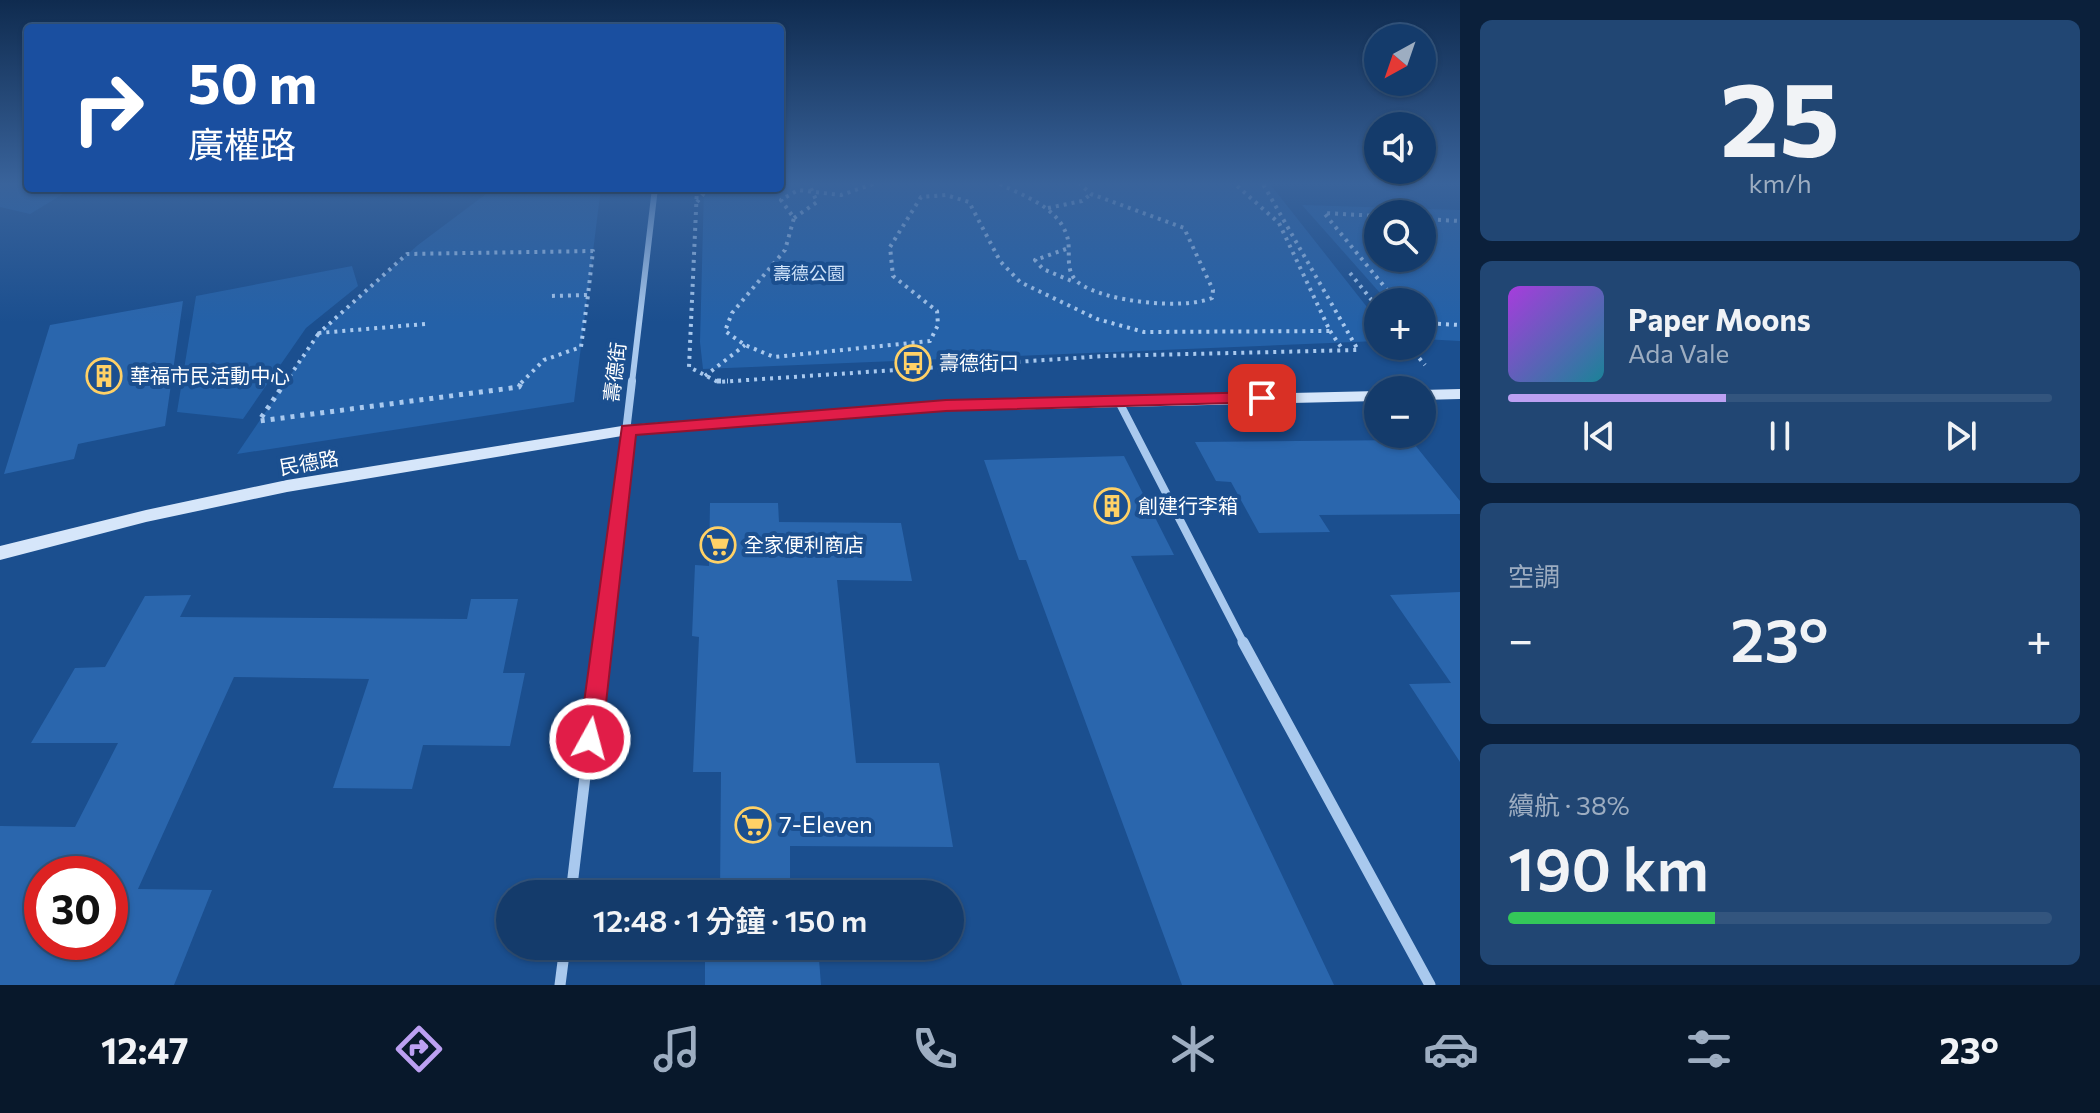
<!DOCTYPE html>
<html lang="zh-TW">
<head>
<meta charset="utf-8">
<style>
  body { margin:0; font-family:Commissioner,"Noto Sans TC",sans-serif; background:#214673; color:#f1f3f6; height:100vh; display:flex; flex-direction:column; font-size:30px; white-space:nowrap }
  * { box-sizing:border-box; margin:0 }
  p { font-size:26px; color:#9dadc1 }
  .icon { flex:none; width:44px; height:44px; fill:none; stroke:currentColor; stroke-width:2; stroke-linecap:round; stroke-linejoin:round }
  .map { position:relative; flex:1; overflow:hidden }
  .details { display:flex; flex-direction:column; gap:20px; padding:20px; background:#0b203b; width:640px }
  .details>* { flex:none }
  .guide { position:absolute; left:24px; top:24px; width:760px; height:168px; border-radius:8px; box-shadow:0 2px 6px #0004,0 0 0 2px #33557e; background:#1a4fa0; color:#fff; overflow:hidden }
  .needle { width:52px; rotate:220deg }
  .fabs { position:absolute; left:1364px; top:24px; display:grid; gap:16px }
  .fabs a { display:grid; place-items:center; width:72px; height:72px; border-radius:50%; background:#143b6b; box-shadow:0 2px 6px #0004,0 0 0 2px #33557e; font-size:40px }
  .speed { position:absolute; left:24px; top:856px; display:flex; gap:16px; font-size:40px; font-weight:700; text-align:center }
  .speed>* { display:grid; place-content:center; width:104px; height:104px; border-radius:50%; background:#143b6b; box-shadow:0 2px 6px #0004,0 0 0 2px #33557e; line-height:1 }
  .speed .limit { border:12px solid #d22; background:#fff; color:#111 }
  .pin { position:absolute; display:grid; place-items:center; width:68px; height:68px; color:#fff; margin:-34px; border-radius:16px; box-shadow:0 4px 12px #0006 }
  .me { position:absolute; width:88px; margin:-44px; rotate:7deg; stroke-linejoin:round; filter:drop-shadow(0 0 6px #0008) }
  .turn { display:flex; align-items:center; gap:28px; height:168px; padding:0 32px; font-size:36px }
  .turn .icon { width:104px; height:104px; stroke-width:2.5 }
  .turn b { display:block; font-size:56px; line-height:68px }
  .big { font-size:60px; font-weight:600; line-height:1.1 }
  .details .widget { flex:1; display:flex; flex-direction:column; justify-content:center; gap:12px; min-width:0; padding:0 28px; border-radius:12px; background:#214673 }
  .details .dial { align-items:center; gap:0 }
  .dial b { font-size:104px; line-height:1 }
  .song { display:flex; align-items:center; gap:24px }
  .cover { width:96px; height:96px; border-radius:12px; background:linear-gradient(135deg,hsl(280 70% 55%),hsl(190 70% 35%)) }
  .played { height:8px; border-radius:4px; background:linear-gradient(90deg,#bca0f2 40%,#33557e 40%) }
  .keys { display:flex; justify-content:space-around; direction:ltr }
  .heat { display:flex; justify-content:space-between; align-items:center; font-size:44px; direction:ltr }
  .charge { height:12px; border-radius:6px; background:linear-gradient(90deg,#34c759 38%,#33557e 0) }
  .trip { position:absolute; left:496px; top:880px; width:468px; height:80px; border-radius:40px; background:#143b6b; box-shadow:0 2px 6px #0004,0 0 0 2px #33557e; font-weight:600; line-height:80px; text-align:center }
  .tabs { display:flex; height:128px; justify-content:space-around; align-items:center; background:#08182b; color:#9dadc1 }
  .tabs .icon { width:56px; height:56px }
  .tabs .active { color:#bca0f2 }
  .tabs b { font-size:36px; color:#f1f3f6 }
  main { display:flex; flex:1; min-height:0 }
  .map>svg:first-child { display:block }
</style>
</head>
<body>
<main>
<div class="map">
<svg width="1460" height="985" viewBox="0 0 1460 985">
  <rect width="100%" height="100%" fill="#1b4f8f"/>
  <g fill="#2461a8" fill-rule="evenodd">
    <path d="M0,184H28V188H73L30,214L0,207Z"/>
    <path d="M780,184H1270L1378,321V341L703,369L700,342L704,188H780Z"/>
    <path d="M494,188H601L574,402L237,454L319,333L418,245Z"/>
    <path d="M1302,205L1460,210V341L1422,339V302H1388ZM1378,214H1422V258H1378Z"/>
    <path d="M352,266L358,286L306,328L243,419L177,412L196,296Z"/>
  </g>
  <g fill="#2a66ad" fill-rule="evenodd">
    <path d="M183,301L165,426L78,444L74,459L4,474L50,325Z"/>
    <path d="M1411,440L1460,501V514L1319,515L1330,532L1259,533L1231,482L1216,481L1195,442Z"/>
    <path d="M1124,456L1174,555L1131,556L1334,985H1182L1026,560H1019L984,460Z"/>
    <path d="M710,503H778L779,522L901,523L912,581L837,580L856,763H939L953,847L790,846V894H720L721,772H693L699,637L692,636L695,565L709,566Z"/>
    <path d="M1460,592V762L1409,684L1451,683L1390,595Z"/>
    <path d="M191,595L180,617L467,619L471,599H518L503,673H525L510,746L423,745L412,789L333,788L369,679L234,677L138,889L212,890L174,985H0V826L75,827L118,743H31L75,668L105,667L145,596ZM42,874H110V942H42Z"/>
    <path d="M705,946H818L821,985H705Z"/>
  </g>
  <g fill="none" stroke-linecap="round" stroke-linejoin="round">
    <g stroke="#a9c9ee" stroke-width="4" stroke-dasharray="3 5" stroke-linecap="butt">
      <path d="M873,184L841,195L798,190L781,200L794,218L785,250L732,313L725,331L745,345L774,357L930,341L938,325L937,311L893,276L890,247L921,197L946,195L969,202L1000,261L1020,282L1097,319L1144,332L1330,331L1279,223L1235,184"/>
      <path d="M1000,184C1024,196 1058,207 1067,236C1072,252 1063,271 1079,283C1105,302 1183,310 1212,298L1213,290L1184,228L1091,194L1080,184"/>
      <path d="M697,188L689,367L718,382L1105,356L1358,350L1263,184"/>
      <path d="M697,202L708,188"/>
      <path d="M1048,208L1082,201L1091,194"/>
      <path d="M1378,216L1324,213L1397,302"/>
      <path d="M794,218L817,202L809,184"/>
      <path d="M1422,219L1460,221"/>
      <path d="M1066,249L1035,260L1043,269L1074,282"/>
      <path d="M1350,273L1378,308"/>
      <path d="M1422,323L1460,325"/>
      <path d="M425,324L319,333L407,254L593,251L588,295L549,296"/>
      <path d="M1330,331L1343,350"/>
      <path d="M1409,346L1425,365"/>
      <path d="M705,376L745,345"/>
      <path d="M285,383L319,333"/>
      <path d="M521,383L544,360L581,347L588,295"/>
    </g>
    <g stroke="#a9c9ee" stroke-width="5" stroke-dasharray="4 6" stroke-linecap="butt">
      <path d="M286,381L259,421L519,387L522,381"/>
      <path d="M717,381H728"/>
    </g>
    <path stroke="#a9c9ee" stroke-width="6" d="M632,383L655,188"/>
    <g stroke="#a9c9ee" stroke-width="8">
      <path d="M1118,400L1244,644"/>
      <path d="M601,644L632,381"/>
    </g>
    <g stroke="#a9c9ee" stroke-width="11">
      <path d="M1243,642L1430,985"/>
      <path d="M571,894L601,642"/>
      <path d="M560,985L565,946"/>
    </g>
    <g fill="#d6e6fa" fill-rule="evenodd">
      <path d="M1460,389V399L1422,400V390Z"/>
      <path d="M1378,391V401L946,411L628,435L287,492L146,522L0,560V546L146,510L287,480L628,425L946,401Z"/>
    </g>
  </g>
  <linearGradient id="sky" x2="0" y2="1"><stop stop-color="#0f2b4f"/><stop offset="0.57" stop-color="#39639b"/><stop offset="1" stop-color="#39639b" stop-opacity="0"/></linearGradient>
  <rect width="1460" height="322" fill="url(#sky)"/>
  <path fill="#e11d48" stroke="#92132f" stroke-width="2" d="M1262,392L1270,398L1268,402L946,411L636,435L602,739L599,747L590,750L582,747L579,739L622,426L946,400Z"/>
  <defs>
    <symbol id="bus-ring" viewBox="-11 -11 22 22"><circle r="9.5" fill="#1b4f8f" stroke="#ffd166" stroke-width="1.5"/><path d="M-5-6H5V4H4V6H2V4H-2V6H-4V4H-5ZM-3.5-4V0h7V-4ZM-3.5 1.2v1.5H-2V1.2ZM2 1.2v1.5H3.5V1.2Z" fill="#ffd166"/></symbol>
    <symbol id="building-ring" viewBox="-11 -11 22 22"><circle r="9.5" fill="#1b4f8f" stroke="#ffd166" stroke-width="1.5"/><path d="M-4-6H4V6H1V3H-1V6H-4ZM-2.5-4.3h1.7v1.8h-1.7ZM.8-4.3h1.7v1.8H.8ZM-2.5-1h1.7V.8h-1.7ZM.8-1h1.7V.8H.8Z" fill="#ffd166"/></symbol>
    <symbol id="supermarket-ring" viewBox="-11 -11 22 22"><circle r="9.5" fill="#1b4f8f" stroke="#ffd166" stroke-width="1.5"/><path d="M-6-5.5h2.5l.6 2H6L4.5 2H-2.5L-4.4-4H-6ZM-1.5 3.2a1.3 1.3 0 1 0 .1 0ZM3 3.2a1.3 1.3 0 1 0 .1 0Z" fill="#ffd166"/></symbol>
  </defs>
  <g fill-rule="evenodd">
    <use href="#bus-ring" x="893" y="343" width="40" height="40"/>
    <use href="#building-ring" x="84" y="356" width="40" height="40"/>
    <use href="#building-ring" x="1092" y="486" width="40" height="40"/>
    <use href="#supermarket-ring" x="698" y="525" width="40" height="40"/>
    <use href="#supermarket-ring" x="733" y="805" width="40" height="40"/>
  </g>
  <g text-anchor="middle" stroke-width="8" stroke-linejoin="round" paint-order="stroke">
    <g font-size="18" fill="#cfe3fa" stroke="#1b4f8f">
      <text x="809" y="280">壽德公園</text>
    </g>
    <g font-size="20" fill="#fff" stroke="#1b4f8f" text-anchor="start">
      <text x="939" y="370">壽德街口</text>
      <text x="130" y="383">華福市民活動中心</text>
      <text x="1138" y="513">創建行李箱</text>
      <text x="744" y="552">全家便利商店</text>
    </g>
    <g font-size="20" fill="#fff" stroke="#1b4f8f">
      <text transform="translate(615 372) rotate(-83)" y="7">壽德街</text>
      <text transform="translate(309 463) rotate(-10)" y="7">民德路</text>
    </g>
    <g font-size="24" fill="#fff" stroke="#1b4f8f" text-anchor="start">
      <text x="779" y="833">7-Eleven</text>
    </g>
  </g>
</svg>
<div class="fabs">
<a><svg class="needle" viewBox="-14 -14 28 28"><path d="M0-13l5 13h-10z" fill="#e53935"/><path d="M0 13l5-13h-10z" fill="#9dadc1"/></svg></a>
<a><svg class="icon" aria-label="sound" viewBox="0 0 24 24"><path d="M4 9h4l5-4v14l-5-4H4zM17 9q2 3 0 6"/></svg></a>
<a><svg class="icon" aria-label="search" viewBox="0 0 24 24"><circle cx="10" cy="10" r="6"/><path d="M15 15l6 6"/></svg></a>
<a>+</a>
<a>−</a>
</div>
<div class="speed"><div class="limit">30</div></div>
<div class="pin" style="left:1262px;top:398px;background:#d93025"><svg class="icon" aria-label="arrive" viewBox="0 0 24 24"><path d="M6 21V4h12l-3 4 3 4H6"/></svg></div>
<svg class="me" style="left:590px;top:739px" viewBox="-20 -20 40 40"><circle r="17" fill="#e11d48" stroke="#fff" stroke-width="3"/><path d="M0-11L8 9 0 5-8 9z" fill="#fff"/></svg>
<div class="trip">12:48 · 1 分鐘 · 150 m</div>
<div class="guide">
<div class="turn"><svg class="icon" aria-label="right" viewBox="0 0 24 24"><path d="M7 20v-9h11M14 6l5 5-5 5"/></svg><div><b>50 m</b>廣權路</div></div>
</div>
</div>
<section class="details">
<div class="widget dial"><b>25</b><p>km/h</p></div>
<div class="widget">
<div class="song"><i class="cover"></i><div><b>Paper Moons</b><p>Ada Vale</p></div></div>
<div class="played"></div>
<div class="keys"><svg class="icon" aria-label="previous" viewBox="0 0 24 24"><path d="M18 5L8 12l10 7zM5 5v14"/></svg><svg class="icon" aria-label="pause" viewBox="0 0 24 24"><path d="M8 5v14M16 5v14"/></svg><svg class="icon" aria-label="next" viewBox="0 0 24 24"><path d="M6 5l10 7-10 7zM19 5v14"/></svg></div>
</div>
<div class="widget"><p>空調</p>
<div class="heat"><a>−</a><b class="big">23°</b><a>+</a></div>
</div>
<div class="widget"><p>續航 · 38%</p><b class="big">190 km</b><div class="charge"></div></div>
</section>
</main>
<nav class="tabs">
<b>12:47</b>
<svg class="icon active" aria-label="directions" viewBox="0 0 24 24"><path d="M12 3l9 9-9 9-9-9zM9 14v-3h6M13 9l2 2-2 2"/></svg>
<svg class="icon" aria-label="music" viewBox="0 0 24 24"><path d="M9 18V5l10-2v13"/><circle cx="6" cy="18" r="3"/><circle cx="16" cy="16" r="3"/></svg>
<svg class="icon" aria-label="phone" viewBox="0 0 24 24"><path d="M5 4h4l2 5-3 2q2 4 5 5l2-3 5 2v4C11 20 4 13 5 4z"/></svg>
<svg class="icon" aria-label="climate" viewBox="0 0 24 24"><path d="M12 3v18M4 7l16 10M4 17L20 7"/></svg>
<svg class="icon" aria-label="car" viewBox="0 0 24 24"><path d="M5 17H2v-5l4-1 3-4h7l3 4 3 1v5h-3M9 17h6M6 11h13"/><circle cx="7" cy="17" r="2"/><circle cx="17" cy="17" r="2"/></svg>
<svg class="icon" aria-label="filters" viewBox="0 0 24 24"><path d="M4 7h16M4 17h16"/><circle cx="9" cy="7" r="2"/><circle cx="15" cy="17" r="2"/></svg>
<b>23°</b>
</nav>
</body>
</html>
